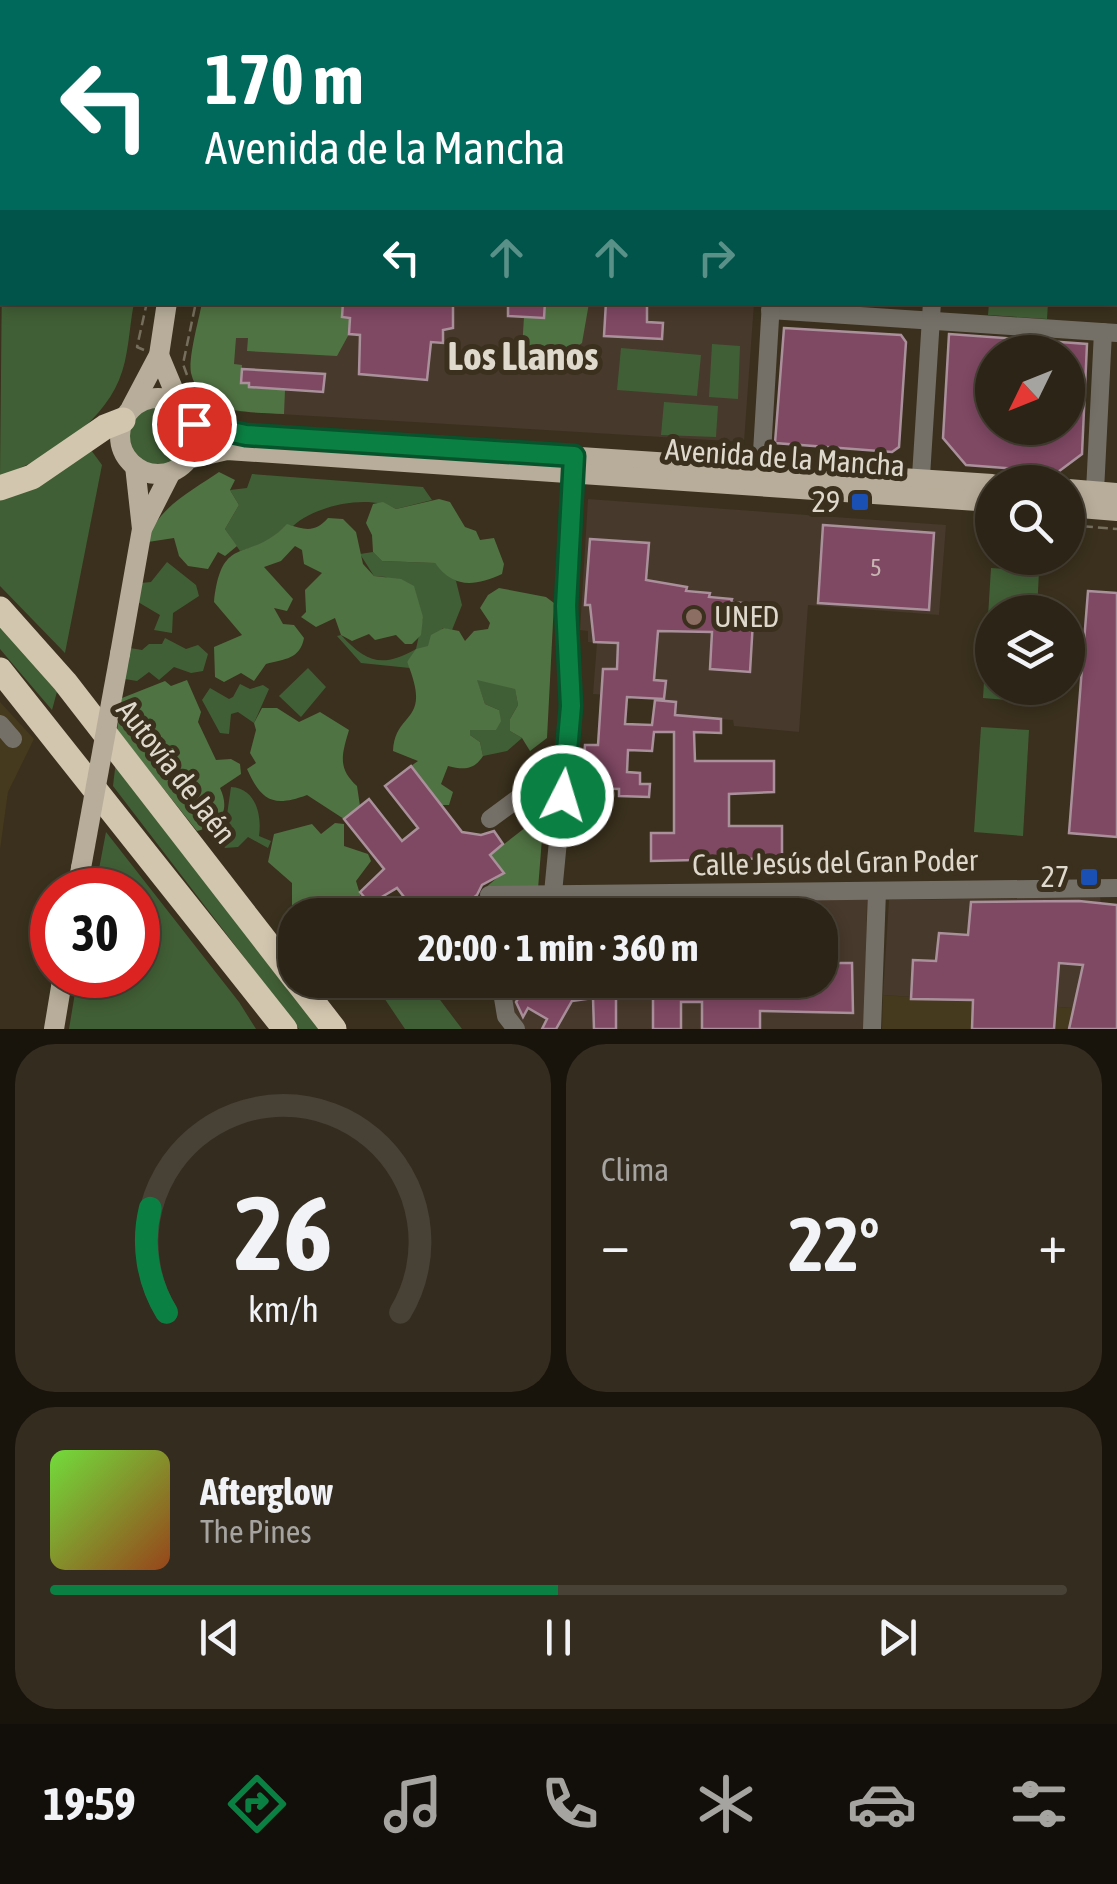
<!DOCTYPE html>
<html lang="es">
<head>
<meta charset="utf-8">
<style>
  body { margin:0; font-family:"Asap Condensed",sans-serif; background:#342c1f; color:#f1f3f6; height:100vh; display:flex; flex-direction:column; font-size:38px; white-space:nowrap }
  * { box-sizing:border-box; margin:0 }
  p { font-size:32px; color:#a6a4a1 }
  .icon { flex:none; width:55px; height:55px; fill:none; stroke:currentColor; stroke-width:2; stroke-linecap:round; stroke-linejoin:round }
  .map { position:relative; height:1029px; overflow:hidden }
  .sheet { display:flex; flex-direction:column; gap:15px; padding:15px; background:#18140c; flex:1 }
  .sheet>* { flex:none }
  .banner { position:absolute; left:0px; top:0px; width:1118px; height:305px; box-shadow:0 5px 15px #0003,0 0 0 2px #484135; background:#00695c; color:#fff; overflow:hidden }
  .needle { width:65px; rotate:227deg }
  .controls { position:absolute; left:975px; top:335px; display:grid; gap:20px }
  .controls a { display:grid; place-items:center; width:110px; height:110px; border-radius:50%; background:#2c2416; box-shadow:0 5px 15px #0003,0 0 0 2px #484135; font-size:50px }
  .speed { position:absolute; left:30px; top:868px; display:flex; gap:20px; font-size:50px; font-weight:700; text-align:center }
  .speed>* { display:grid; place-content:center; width:130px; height:130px; border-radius:50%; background:#2c2416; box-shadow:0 5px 15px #0003,0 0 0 2px #484135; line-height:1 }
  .speed .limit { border:15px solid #d22; background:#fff; color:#111 }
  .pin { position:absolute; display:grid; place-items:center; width:85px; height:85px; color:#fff; margin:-42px; border:5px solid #fff; border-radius:50%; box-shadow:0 2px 10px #0007 }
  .me { position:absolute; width:110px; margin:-55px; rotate:5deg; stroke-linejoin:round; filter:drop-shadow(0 0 8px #0008) }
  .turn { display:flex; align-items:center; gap:35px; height:210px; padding:0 40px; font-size:45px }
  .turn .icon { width:130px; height:130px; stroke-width:2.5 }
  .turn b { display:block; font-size:70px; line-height:85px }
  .lanes { display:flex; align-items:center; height:95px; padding:0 40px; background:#0003; justify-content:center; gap:50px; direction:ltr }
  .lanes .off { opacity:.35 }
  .big { font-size:75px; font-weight:700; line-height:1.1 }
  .sheet .card { flex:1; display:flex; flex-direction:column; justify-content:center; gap:15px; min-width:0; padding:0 35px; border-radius:40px; background:#342c1f }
  .sheet .dial { align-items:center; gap:0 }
  .dial svg { height:260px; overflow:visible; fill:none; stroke:#484135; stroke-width:7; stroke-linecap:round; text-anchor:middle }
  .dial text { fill:#f1f3f6; stroke:none }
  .song { display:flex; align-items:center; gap:30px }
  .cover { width:120px; height:120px; border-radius:15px; background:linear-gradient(135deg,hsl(100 70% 55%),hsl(20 70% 35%)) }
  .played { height:10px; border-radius:5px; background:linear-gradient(90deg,#0b8043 50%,#484135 50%) }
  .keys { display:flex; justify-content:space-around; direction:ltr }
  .heat { display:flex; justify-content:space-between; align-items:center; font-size:55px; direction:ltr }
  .sheet .tiles { flex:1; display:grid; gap:15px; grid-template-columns:1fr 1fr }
  .card:last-child { grid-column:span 2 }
  .trip { position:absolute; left:278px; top:898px; width:560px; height:100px; border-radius:40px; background:#2c2416; box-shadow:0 5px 15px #0003,0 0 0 2px #484135; font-weight:700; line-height:100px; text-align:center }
  .dock { display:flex; height:160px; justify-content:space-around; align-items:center; background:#120e09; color:#a6a4a1 }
  .dock .icon { width:70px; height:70px }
  .dock .current { color:#0b8043 }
  .dock b { font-size:45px; color:#f1f3f6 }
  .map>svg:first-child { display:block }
</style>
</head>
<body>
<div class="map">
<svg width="1117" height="1029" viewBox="0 0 1117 1029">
  <rect width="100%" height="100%" fill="#3a301d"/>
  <g fill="#45391e">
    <path d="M0,702L34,739L8,792L0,850Z"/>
    <path d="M883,995L1117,1011V1029H882Z"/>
  </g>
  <g fill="#47392b">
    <path d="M202,303H754L744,442L231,411L206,399L191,372Z"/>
    <path d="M588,499L946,525L939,615L808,605L799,732L734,726L733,720L653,714L654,699L593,694L597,643L588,642V631L580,630Z"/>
    <path d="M1100,897L1117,1011L883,995L889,900Z"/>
    <path d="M517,900H867L865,1029H507L494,980H820V915H489L488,902Z"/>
  </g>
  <g fill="#415f36">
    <path d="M2,273V302L134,303C129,327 129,357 119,380C100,426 45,460 0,476Z"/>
    <path d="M989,303H1048L1047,319L988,315Z"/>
    <path d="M712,344L740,346L738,399L709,397Z"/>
    <path d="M621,348L701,355L697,396L617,390Z"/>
    <path d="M664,402L718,406L716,437L661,435Z"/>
    <circle cx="156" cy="437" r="29"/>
    <path d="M91,450L102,465L65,653L0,586V496Z"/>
    <path d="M252,474L423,487L432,500L396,509C369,494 316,505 293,526L287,525L265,544L240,551L225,529L239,505L230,490L247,488Z"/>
    <path d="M373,552L382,561L435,563L456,581L462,605L452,630L443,628L428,647L407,662L410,668L361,663L337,636L341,635C367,663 382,668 416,649L423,617L386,577L374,576L360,554Z"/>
    <path d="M167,562L196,585L199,596L173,613L172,633L154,630L160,615L138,602L141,583L151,582Z"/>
    <path d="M991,568L1039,571L1037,612H992V688H1032L1031,702L983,698Z"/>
    <path d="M0,622L58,688L52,710L0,649Z"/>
    <path d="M165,638L186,649L198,645L208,654L203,671L191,673L174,667L159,680L149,672L137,681L125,679L130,648L142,650L149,644H162Z"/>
    <path d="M308,668L326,687L301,717L279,696Z"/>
    <path d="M476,679L515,688L518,705L510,719V731L522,738L507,751L483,756L480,742L470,735V730H496L499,710L485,704Z"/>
    <path d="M240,684L250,689L263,685L269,689L254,723L238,712L231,714L229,734L220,733L202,700L210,688L229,699L233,697Z"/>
    <path d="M981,727L1029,730L1023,836L974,832Z"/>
    <path d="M116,761L325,1029H299L113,786Z"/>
    <path d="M231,787C256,788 262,816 259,836L271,841L268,848L248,837L238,847L225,848L218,840L227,815Z"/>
    <path d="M106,832L239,1002L256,1029H69L78,975H138V890H95Z"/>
    <path d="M372,980H425L462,1029H405Z"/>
  </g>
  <g fill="#507343">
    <path d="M202,303H344L342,316L350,318L349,334L337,356L247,351L248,338H236L234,364L242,365L241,383H249L250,387L285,390L284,414C250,412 201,415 191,373C188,358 199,319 202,303Z"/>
    <path d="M545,303H589L582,343L569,352L522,349L524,317H544Z"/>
    <path d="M219,472L235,480L230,490L239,505L225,529L237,546L225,556L218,552L208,569L188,566L179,556L174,538L148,542C154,509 195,489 219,472Z"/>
    <path d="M439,499L450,502L465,527L476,531L480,540L494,538L504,564L502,574C475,586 454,589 435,563L382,561L373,552L372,535L366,523L373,504L383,502L396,509Z"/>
    <path d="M328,518L343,519L356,532L363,564L374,576L401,579L414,586L423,617L421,635L412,644H405L396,635L375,640L369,634L352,641L341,635L335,618L316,627L301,617L306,612L305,590L322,573L304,564L302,550L295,546L281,561L264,567L293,599L287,611L274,608L283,624L294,625L304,638C300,659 285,659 266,664L254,681L241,673L224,682L215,677L214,647L242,635L214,602C222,531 248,565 287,524C305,530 315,533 328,518Z"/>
    <path d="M499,588L546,597L554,603L547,738L530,751L522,738L510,731V719L518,705L515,689L477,680L485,704L499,710L501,721L496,730H470V735L480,742L483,756C474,770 464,770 448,766L441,784L453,792L449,805H441L411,766L418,761L393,751C395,709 433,725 407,662L416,649L428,646L431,635L444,628L459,631L465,641L474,631L488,629L490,623L480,608L488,595Z"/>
    <path d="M187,680L201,712L198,722L216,760L231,759L240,764L241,774L220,788C231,811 220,826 197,831L117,730L122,698L165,681L171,686Z"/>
    <path d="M262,708H277L299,722L320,712L349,730C342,754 337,768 357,786L360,806L344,819L307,795C272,808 261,800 247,769L256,763L250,753L256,730L254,723Z"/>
    <path d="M544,813L538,889L485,888L503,873L490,855Z"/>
    <path d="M335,823L344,824V846L368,854L371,861L356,881L363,904L357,913L374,912L295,915V928L280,932L281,919L292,906V883L268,862L274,834L312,824L321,834Z"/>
  </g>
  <g fill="#7f4863" stroke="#aa909b" stroke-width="2.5" fill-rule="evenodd">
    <path d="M343,302H453V328L443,330V343L431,342L427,380L359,374L360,335L349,334L350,318L342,317Z"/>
    <path d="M508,302H545L544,318L508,316Z"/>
    <path d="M606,302H647V322L663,323L662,339L604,336Z"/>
    <path d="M784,328L901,335L906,342L899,447L892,452L775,443Z"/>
    <path d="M949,334L1087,344L1082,454L1058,472L966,465L943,438ZM992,352H1068V428H992Z"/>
    <path d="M242,369L325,374L323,392L249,387V383H241Z"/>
    <path d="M823,525L934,533L929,610L818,603Z"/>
    <path d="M590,539L649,543L646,580L687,587L686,591L710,593L709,597L732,599L731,602L754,604L750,672L710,669L712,632L658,631L654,680L666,681L664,699L627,697L625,724L652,725L655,700L676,702L675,715L721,719V733L694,732L695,761H774V792L729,794V826H782V858L651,861V833H674V732H654L652,751L628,750L627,772L640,773V784H650L649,797L619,796V789L588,788L590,758H584L585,745H598L603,669H617L618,643L594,642L590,605H585Z"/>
    <path d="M1088,591L1117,593V837L1069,833Z"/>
    <path d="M411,766L462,832L481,835L494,831L503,844L490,855L504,873L482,885L477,895L451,915H418L397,888L370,904L360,892L384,869L344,819L369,799L402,841L418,828L385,786Z"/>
    <path d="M1079,901L1117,905V1029H1069L1083,965L1059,963L1054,1029H972L973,1000L911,999L913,960L936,961L939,933L968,935L971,902Z"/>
    <path d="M834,963H852L853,1013L760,1011V1029H702V1002H681V1029H653V996H616V1029H594L593,998L572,1001L556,1029H542L547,1019L528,1008L523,1017L516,1002L529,980H820V967H834Z"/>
  </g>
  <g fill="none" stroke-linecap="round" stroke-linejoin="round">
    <g stroke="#776f5e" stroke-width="2.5" stroke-dasharray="10 5" stroke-linecap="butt">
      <path d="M182,2V0"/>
      <path d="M144,350L137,347L147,302"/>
      <path d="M187,375L183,364L196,302"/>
      <path d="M189,383L215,409"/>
      <path d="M1004,471L1061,474"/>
      <path d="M1068,525L1117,529"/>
    </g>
    <g stroke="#757067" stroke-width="18">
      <path d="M864,0V2"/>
      <path d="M48,2L50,0"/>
      <path d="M144,2L145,0"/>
      <path d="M238,2L239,0"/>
      <path d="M1019,2V0"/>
      <path d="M1108,2V0"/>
      <path d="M0,45L2,47"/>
      <path d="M1115,49H1117"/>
      <path d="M1115,170L1117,139"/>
      <path d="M1115,215H1117"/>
      <path d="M0,259L2,256"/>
      <path d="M770,310L1117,333"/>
      <path d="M761,469L771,302"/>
      <path d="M1095,491L1103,332"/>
      <path d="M920,492L932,302"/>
      <path d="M0,724L13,739"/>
      <path d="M490,819L566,763"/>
      <path d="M553,893L571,706L566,634L574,460"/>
      <path d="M489,895L1117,888"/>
      <path d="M496,895L497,915"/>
      <path d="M500,980L506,1016L516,1029"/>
      <path d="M872,1029L877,891"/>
    </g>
    <g stroke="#b8ad9a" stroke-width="20">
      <path d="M205,2L206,0"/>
      <path d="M159,355L179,403"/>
      <circle cx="158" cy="436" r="38"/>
      <path d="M131,408L159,355L167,302"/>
      <path d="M195,423L246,435L992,484"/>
      <path d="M188,459L227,450L992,502"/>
      <path d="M1068,489L1117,493"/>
      <path d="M1068,507L1117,511"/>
      <path d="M143,527L171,472"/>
      <path d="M120,654L142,529L135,466"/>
      <path d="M77,890L81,868"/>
      <path d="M54,1029L63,975"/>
    </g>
    <g stroke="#d3c6af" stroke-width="25">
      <path d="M0,488L32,477L105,427L123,420"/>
      <path d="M0,609L65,682L295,979"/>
      <path d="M0,670L285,1029"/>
      <path d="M296,980L334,1029"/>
    </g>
    <path stroke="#b8ad9a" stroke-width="20" d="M81,868L120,654"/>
  </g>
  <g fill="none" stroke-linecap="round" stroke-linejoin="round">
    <defs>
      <path id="route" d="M194,424L246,435L574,456L566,606L571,706L563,796"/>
    </defs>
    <use href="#route" stroke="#07532c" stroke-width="25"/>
    <use href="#route" stroke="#0b8043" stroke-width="18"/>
  </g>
  <g fill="#1a4fb4" stroke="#3a301d" stroke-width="4">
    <rect x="850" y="492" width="20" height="20" rx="5"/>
    <rect x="1079" y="867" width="20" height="20" rx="5"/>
  </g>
  <circle fill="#8d6e63" stroke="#3a301d" stroke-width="4" cx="694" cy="617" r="10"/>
  <g text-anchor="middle" stroke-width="10" stroke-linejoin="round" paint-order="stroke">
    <g font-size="25" fill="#c7b5b2">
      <text x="876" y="576">5</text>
    </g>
    <g font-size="30" fill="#dfd9cd" stroke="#3a301d">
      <text transform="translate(785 458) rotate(4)" y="10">Avenida de la Mancha</text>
      <text transform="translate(176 772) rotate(52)" y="10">Autovía de Jaén</text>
      <text transform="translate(835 863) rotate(-1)" y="10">Calle Jesús del Gran Poder</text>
    </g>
    <g font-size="30" fill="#dfd9cd" stroke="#3a301d" text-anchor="end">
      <text x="840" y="512">29</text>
      <text x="714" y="627" text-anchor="start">UNED</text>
      <text x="1069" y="887">27</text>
    </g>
    <g font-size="40" font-weight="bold" fill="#dfd9cd" stroke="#3a301d">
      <text x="523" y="370">Los Llanos</text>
    </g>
  </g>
</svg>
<div class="controls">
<a><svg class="needle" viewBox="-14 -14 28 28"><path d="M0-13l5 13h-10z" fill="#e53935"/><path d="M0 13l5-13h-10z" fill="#a6a4a1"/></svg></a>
<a><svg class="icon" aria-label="search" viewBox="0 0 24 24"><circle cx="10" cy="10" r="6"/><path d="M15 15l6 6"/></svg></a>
<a><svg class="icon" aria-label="layers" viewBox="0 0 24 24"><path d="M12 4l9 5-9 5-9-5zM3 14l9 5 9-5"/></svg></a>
</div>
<div class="speed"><div class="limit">30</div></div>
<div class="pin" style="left:194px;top:424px;background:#d93025"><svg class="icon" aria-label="arrive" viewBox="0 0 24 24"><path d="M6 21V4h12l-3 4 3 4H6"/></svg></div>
<svg class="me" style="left:563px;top:796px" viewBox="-20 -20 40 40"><circle r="17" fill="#0b8043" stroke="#fff" stroke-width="3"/><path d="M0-11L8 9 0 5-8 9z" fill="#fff"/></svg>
<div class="trip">20:00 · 1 min · 360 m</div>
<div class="banner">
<div class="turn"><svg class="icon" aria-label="left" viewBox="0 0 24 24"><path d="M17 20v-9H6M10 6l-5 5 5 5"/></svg><div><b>170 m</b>Avenida de la Mancha</div></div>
<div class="lanes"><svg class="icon" aria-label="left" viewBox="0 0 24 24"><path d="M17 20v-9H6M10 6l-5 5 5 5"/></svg><svg class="icon off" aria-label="ahead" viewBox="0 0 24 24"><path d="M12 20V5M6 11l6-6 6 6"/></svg><svg class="icon off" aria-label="ahead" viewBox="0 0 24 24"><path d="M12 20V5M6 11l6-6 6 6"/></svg><svg class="icon off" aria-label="right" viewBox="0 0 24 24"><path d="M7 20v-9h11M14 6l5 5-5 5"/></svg></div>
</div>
</div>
<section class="sheet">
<div class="tiles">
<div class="card dial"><svg viewBox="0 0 100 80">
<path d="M14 69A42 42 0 1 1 86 69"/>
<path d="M14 69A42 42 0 0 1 9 37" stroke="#0b8043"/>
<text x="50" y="56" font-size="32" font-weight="700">26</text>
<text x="50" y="72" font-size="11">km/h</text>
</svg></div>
<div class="card"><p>Clima</p>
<div class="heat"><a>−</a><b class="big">22°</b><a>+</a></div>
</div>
<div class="card">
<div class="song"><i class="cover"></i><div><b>Afterglow</b><p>The Pines</p></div></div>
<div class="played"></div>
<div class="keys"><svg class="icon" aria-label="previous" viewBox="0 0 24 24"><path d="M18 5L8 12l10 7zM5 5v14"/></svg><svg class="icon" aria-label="pause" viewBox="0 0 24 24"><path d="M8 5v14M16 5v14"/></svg><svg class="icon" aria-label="next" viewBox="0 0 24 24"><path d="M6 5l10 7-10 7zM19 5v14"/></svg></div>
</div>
</div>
</section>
<nav class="dock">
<b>19:59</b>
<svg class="icon current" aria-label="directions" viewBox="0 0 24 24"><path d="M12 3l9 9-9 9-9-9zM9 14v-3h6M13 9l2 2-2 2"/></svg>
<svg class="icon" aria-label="music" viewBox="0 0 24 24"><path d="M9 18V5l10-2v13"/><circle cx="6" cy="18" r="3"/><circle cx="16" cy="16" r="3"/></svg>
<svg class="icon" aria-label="phone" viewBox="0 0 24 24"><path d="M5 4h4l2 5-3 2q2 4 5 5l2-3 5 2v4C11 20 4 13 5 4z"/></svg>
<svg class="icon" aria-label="climate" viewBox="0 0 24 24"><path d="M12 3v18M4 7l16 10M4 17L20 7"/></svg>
<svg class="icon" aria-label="car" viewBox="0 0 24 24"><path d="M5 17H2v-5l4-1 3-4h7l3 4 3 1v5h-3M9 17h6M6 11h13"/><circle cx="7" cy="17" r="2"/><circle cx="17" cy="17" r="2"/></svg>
<svg class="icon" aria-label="filters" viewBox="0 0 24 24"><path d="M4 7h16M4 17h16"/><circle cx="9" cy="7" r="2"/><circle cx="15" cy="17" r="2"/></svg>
</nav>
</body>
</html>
